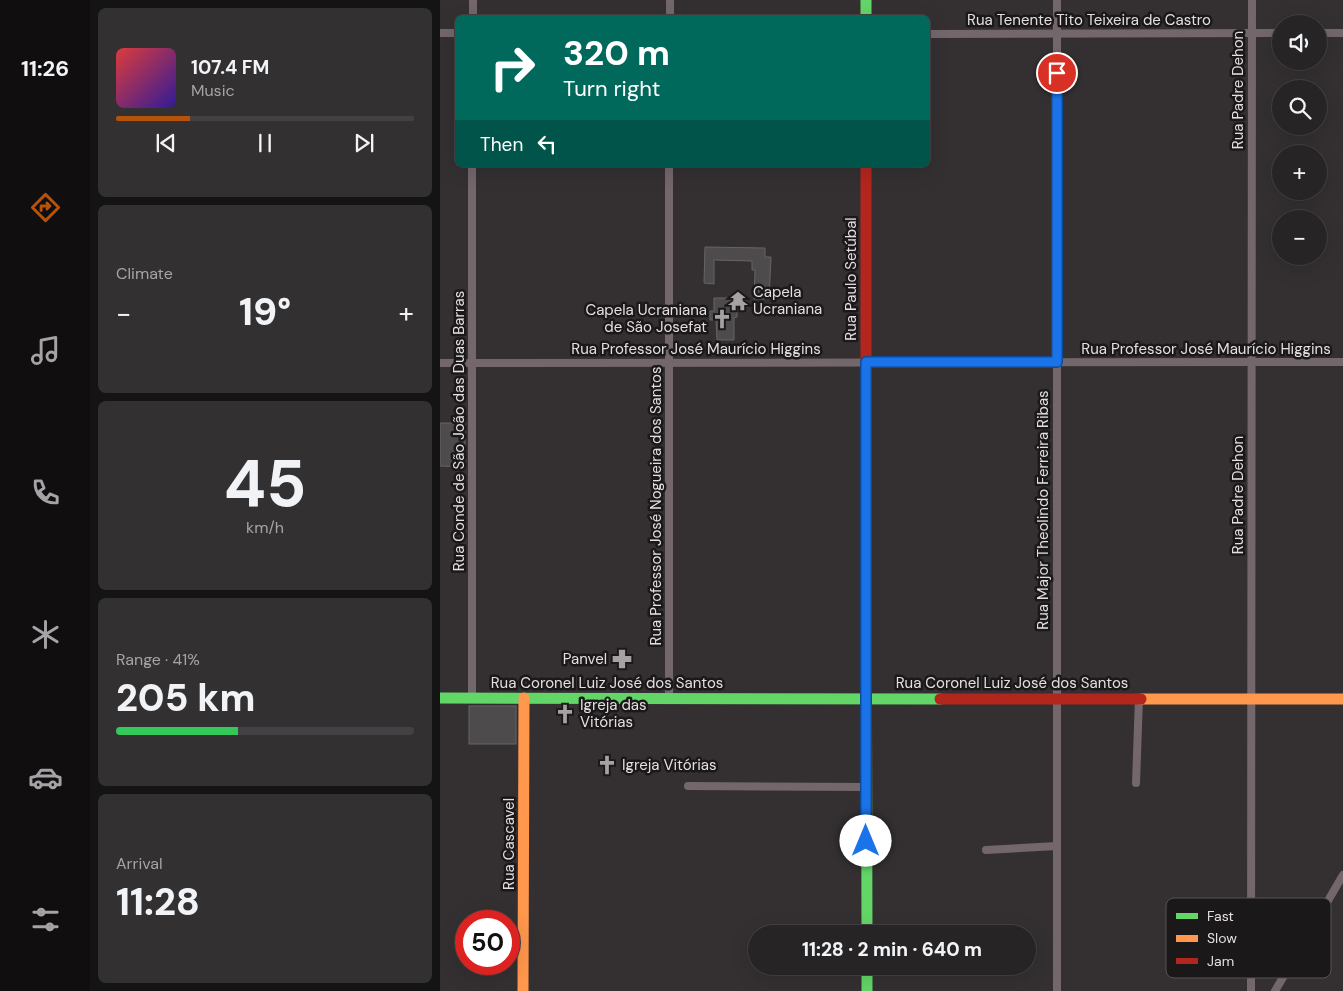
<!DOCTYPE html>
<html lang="en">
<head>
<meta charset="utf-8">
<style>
  body { margin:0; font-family:"DM Sans",sans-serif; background:#333032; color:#f1f3f6; height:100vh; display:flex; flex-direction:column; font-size:19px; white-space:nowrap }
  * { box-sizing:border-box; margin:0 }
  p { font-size:16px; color:#a4a4a7 }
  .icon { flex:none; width:28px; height:28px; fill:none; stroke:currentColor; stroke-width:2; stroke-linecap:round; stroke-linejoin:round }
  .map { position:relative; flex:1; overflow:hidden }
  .drawer { display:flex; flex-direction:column; gap:8px; padding:8px; background:#151415; width:350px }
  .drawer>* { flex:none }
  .banner { position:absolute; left:15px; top:15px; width:475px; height:152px; border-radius:8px; box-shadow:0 5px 20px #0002,0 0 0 1px #434143; background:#00695c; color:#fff; overflow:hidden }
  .tools { position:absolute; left:832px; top:15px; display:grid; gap:10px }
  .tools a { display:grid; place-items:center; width:55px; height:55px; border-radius:50%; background:#272426; box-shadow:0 5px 20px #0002,0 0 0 1px #434143; font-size:25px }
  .speed { position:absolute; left:15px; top:910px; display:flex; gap:10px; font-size:25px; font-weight:700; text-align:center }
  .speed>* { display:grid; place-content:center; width:65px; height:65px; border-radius:50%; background:#272426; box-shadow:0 5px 20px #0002,0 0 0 1px #434143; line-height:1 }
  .speed .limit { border:8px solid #d22; background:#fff; color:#111 }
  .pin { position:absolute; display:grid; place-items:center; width:42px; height:42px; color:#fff; margin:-21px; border:2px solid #fff; border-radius:50%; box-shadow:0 1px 5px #0007 }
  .me { position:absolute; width:55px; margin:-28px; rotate:0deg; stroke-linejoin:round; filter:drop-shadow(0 0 4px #0008) }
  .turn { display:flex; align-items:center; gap:18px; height:105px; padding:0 25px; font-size:22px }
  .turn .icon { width:65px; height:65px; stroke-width:2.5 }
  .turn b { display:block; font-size:35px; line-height:42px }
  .then { display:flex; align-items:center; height:48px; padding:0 25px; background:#0003; gap:10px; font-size:19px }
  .big { font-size:38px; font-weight:800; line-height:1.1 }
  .drawer .widget { flex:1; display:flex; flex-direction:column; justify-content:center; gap:8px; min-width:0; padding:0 18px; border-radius:8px; background:#333032 }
  .drawer .dial { align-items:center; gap:0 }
  .dial b { font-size:65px; line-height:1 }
  .song { display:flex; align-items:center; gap:15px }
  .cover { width:60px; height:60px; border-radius:8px; background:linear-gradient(135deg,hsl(0 70% 55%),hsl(250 70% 35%)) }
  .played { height:5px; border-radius:2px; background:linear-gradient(90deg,#b45309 25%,#434143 25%) }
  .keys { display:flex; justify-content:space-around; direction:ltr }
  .heat { display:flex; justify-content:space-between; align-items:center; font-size:28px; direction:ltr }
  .charge { height:8px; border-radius:4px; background:linear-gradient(90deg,#34c759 41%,#434143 0) }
  .trip { position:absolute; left:308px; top:925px; width:288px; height:50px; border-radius:25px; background:#272426; box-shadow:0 5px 20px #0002,0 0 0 1px #434143; font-weight:800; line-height:50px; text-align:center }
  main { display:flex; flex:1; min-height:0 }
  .menu { display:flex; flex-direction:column; width:90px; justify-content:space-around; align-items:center; background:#100e0f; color:#a4a4a7 }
  .menu .icon { width:35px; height:35px }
  .menu .current { color:#b45309 }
  .menu b { font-size:22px; color:#f1f3f6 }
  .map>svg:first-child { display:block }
</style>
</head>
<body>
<main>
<nav class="menu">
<b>11:26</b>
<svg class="icon current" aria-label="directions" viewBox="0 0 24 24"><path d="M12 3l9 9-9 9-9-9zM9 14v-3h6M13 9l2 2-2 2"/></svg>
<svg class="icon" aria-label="music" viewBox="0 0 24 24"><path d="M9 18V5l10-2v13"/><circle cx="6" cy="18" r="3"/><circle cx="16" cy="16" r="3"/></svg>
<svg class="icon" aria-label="phone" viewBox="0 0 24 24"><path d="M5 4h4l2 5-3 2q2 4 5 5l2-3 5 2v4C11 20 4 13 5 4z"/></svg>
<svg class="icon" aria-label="climate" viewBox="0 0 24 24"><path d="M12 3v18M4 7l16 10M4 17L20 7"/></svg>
<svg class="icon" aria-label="car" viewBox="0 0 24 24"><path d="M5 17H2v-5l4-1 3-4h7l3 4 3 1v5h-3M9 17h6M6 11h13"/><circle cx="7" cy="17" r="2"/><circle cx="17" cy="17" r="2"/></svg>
<svg class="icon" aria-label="filters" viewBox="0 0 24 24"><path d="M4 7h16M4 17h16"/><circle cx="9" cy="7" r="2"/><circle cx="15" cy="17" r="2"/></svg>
</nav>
<section class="drawer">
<div class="widget">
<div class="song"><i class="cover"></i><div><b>107.4 FM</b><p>Music</p></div></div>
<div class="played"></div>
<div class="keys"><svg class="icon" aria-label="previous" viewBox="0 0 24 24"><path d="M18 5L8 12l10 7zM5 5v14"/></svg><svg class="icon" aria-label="pause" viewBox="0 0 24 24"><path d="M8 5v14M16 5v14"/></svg><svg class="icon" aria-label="next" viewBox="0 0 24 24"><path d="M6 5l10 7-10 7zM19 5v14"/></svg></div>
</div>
<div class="widget"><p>Climate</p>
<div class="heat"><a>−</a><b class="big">19°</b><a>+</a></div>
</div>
<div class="widget dial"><b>45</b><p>km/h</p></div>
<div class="widget"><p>Range · 41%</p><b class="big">205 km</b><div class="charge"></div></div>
<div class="widget"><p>Arrival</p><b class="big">11:28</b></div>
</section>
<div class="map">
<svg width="903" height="991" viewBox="0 0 903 991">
  <rect width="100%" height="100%" fill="#343032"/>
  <g fill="#4e4b4c" stroke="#676465">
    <path d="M265,247L325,248V257H331L329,299H314L315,270H312V261L274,260V284L264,283Z"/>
    <path d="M274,298H294V309H297V317L294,318V340H277L276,320H270V311H274Z"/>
    <path d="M0,423H25V467L0,466Z"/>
    <rect x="29" y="706" width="47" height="38"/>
  </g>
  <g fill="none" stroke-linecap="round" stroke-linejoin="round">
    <g stroke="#73676c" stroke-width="8">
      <path d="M230,0V18"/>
      <path d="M33,18V0"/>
      <path d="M0,33H18"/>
      <path d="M879,33H903"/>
      <path d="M488,34L841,33"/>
      <path d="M229,165V698"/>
      <path d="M0,363L903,362"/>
      <path d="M32,698V165"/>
      <path d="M696,783L699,698"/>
      <path d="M248,786L427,787"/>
      <path d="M546,850L617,846"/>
      <path d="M617,991V0"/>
      <path d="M811,991L812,0"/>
      <path d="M835,991L903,875"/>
    </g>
    <g stroke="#63d668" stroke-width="11">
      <path d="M426,0V18"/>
      <path d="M426,503L427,934"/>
      <path d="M0,698L500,699"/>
      <path d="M427,966V991"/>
    </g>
    <g stroke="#ff974d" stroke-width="11">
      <path d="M701,699H903"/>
      <path d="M83,991L84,698"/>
    </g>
    <g stroke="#b3261e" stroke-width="11">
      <path d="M426,165V503"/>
      <path d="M500,699H701"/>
    </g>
  </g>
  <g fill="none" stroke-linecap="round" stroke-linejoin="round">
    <defs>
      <path id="route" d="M426,841V362H617V73"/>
    </defs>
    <use href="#route" stroke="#114b97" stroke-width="12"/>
    <use href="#route" stroke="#1a73e8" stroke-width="9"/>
  </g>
  <defs>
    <symbol id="temple-bare" viewBox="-9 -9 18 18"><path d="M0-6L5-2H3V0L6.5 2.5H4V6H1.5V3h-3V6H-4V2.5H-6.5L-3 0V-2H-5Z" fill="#a6a1a3" stroke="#1b1819" stroke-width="2.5" paint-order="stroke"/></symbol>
    <symbol id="church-bare" viewBox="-9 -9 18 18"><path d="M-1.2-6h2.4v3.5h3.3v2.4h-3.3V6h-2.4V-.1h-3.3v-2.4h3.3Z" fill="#a6a1a3" stroke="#1b1819" stroke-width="2.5" paint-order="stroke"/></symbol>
    <symbol id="pharmacy-bare" viewBox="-9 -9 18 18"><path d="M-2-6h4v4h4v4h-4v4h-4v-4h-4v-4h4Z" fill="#a6a1a3" stroke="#1b1819" stroke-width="2.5" paint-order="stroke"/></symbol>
  </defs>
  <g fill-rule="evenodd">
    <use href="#temple-bare" x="284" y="287" width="28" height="28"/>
    <use href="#church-bare" x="268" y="305" width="28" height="28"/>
    <use href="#pharmacy-bare" x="168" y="645" width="28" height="28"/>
    <use href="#church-bare" x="111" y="700" width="28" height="28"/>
    <use href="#church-bare" x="153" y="751" width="28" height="28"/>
  </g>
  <g text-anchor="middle" stroke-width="5" stroke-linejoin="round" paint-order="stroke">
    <g font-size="15" fill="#e4dee0" stroke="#1b1819">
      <text x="649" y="25">Rua Tenente Tito Teixeira de Castro</text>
      <text transform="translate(798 90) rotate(-90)" y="5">Rua Padre Dehon</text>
      <text transform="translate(411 279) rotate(-90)" y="5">Rua Paulo Setúbal</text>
      <text x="256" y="354">Rua Professor José Maurício Higgins</text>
      <text x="766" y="354">Rua Professor José Maurício Higgins</text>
      <text transform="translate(19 431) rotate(-90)" y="5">Rua Conde de São João das Duas Barras</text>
      <text transform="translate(798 495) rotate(-90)" y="5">Rua Padre Dehon</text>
      <text transform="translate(216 506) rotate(-90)" y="5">Rua Professor José Nogueira dos Santos</text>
      <text transform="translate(603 510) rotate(-90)" y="5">Rua Major Theolindo Ferreira Ribas</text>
      <text x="167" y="688">Rua Coronel Luiz José dos Santos</text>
      <text x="572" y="688">Rua Coronel Luiz José dos Santos</text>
      <text transform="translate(69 844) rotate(-90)" y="5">Rua Cascavel</text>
    </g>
    <g font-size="15" fill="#e4dee0" stroke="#1b1819" text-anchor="start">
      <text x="313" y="297">Capela<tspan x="313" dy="17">Ucraniana</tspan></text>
      <text x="267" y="315" text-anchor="end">Capela Ucraniana<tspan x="267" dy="17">de São Josefat</tspan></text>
      <text x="167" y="664" text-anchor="end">Panvel</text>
      <text x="140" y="710">Igreja das<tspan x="140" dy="17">Vitórias</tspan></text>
      <text x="182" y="770">Igreja Vitórias</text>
    </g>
  </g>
  <rect x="726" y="898" width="165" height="80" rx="8" fill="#1b1819" stroke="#575355" stroke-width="1"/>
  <rect x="736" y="913" width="22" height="6" fill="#63d668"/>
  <rect x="736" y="935" width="22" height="7" fill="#ff974d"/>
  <rect x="736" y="958" width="22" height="6" fill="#b3261e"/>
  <g font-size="14" fill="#e4dee0">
    <text x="767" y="921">Fast</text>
    <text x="767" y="943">Slow</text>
    <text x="767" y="966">Jam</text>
  </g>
</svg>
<div class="tools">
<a><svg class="icon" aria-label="sound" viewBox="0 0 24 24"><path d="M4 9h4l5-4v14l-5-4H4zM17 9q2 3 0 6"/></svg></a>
<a><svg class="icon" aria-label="search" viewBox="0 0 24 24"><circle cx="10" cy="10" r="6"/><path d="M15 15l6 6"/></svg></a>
<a>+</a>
<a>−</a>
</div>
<div class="speed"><div class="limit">50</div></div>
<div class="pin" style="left:617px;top:73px;background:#d93025"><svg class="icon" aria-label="arrive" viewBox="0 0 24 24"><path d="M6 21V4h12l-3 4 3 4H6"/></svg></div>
<svg class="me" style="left:426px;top:841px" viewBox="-20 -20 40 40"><circle r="19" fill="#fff"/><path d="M0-13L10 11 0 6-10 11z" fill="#1a73e8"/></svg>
<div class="trip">11:28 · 2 min · 640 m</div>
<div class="banner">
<div class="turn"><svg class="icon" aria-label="right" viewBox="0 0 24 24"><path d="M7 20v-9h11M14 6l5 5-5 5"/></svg><div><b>320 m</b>Turn right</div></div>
<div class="then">Then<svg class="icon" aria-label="left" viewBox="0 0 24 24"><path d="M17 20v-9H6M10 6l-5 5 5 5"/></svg></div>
</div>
</div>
</main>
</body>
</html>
